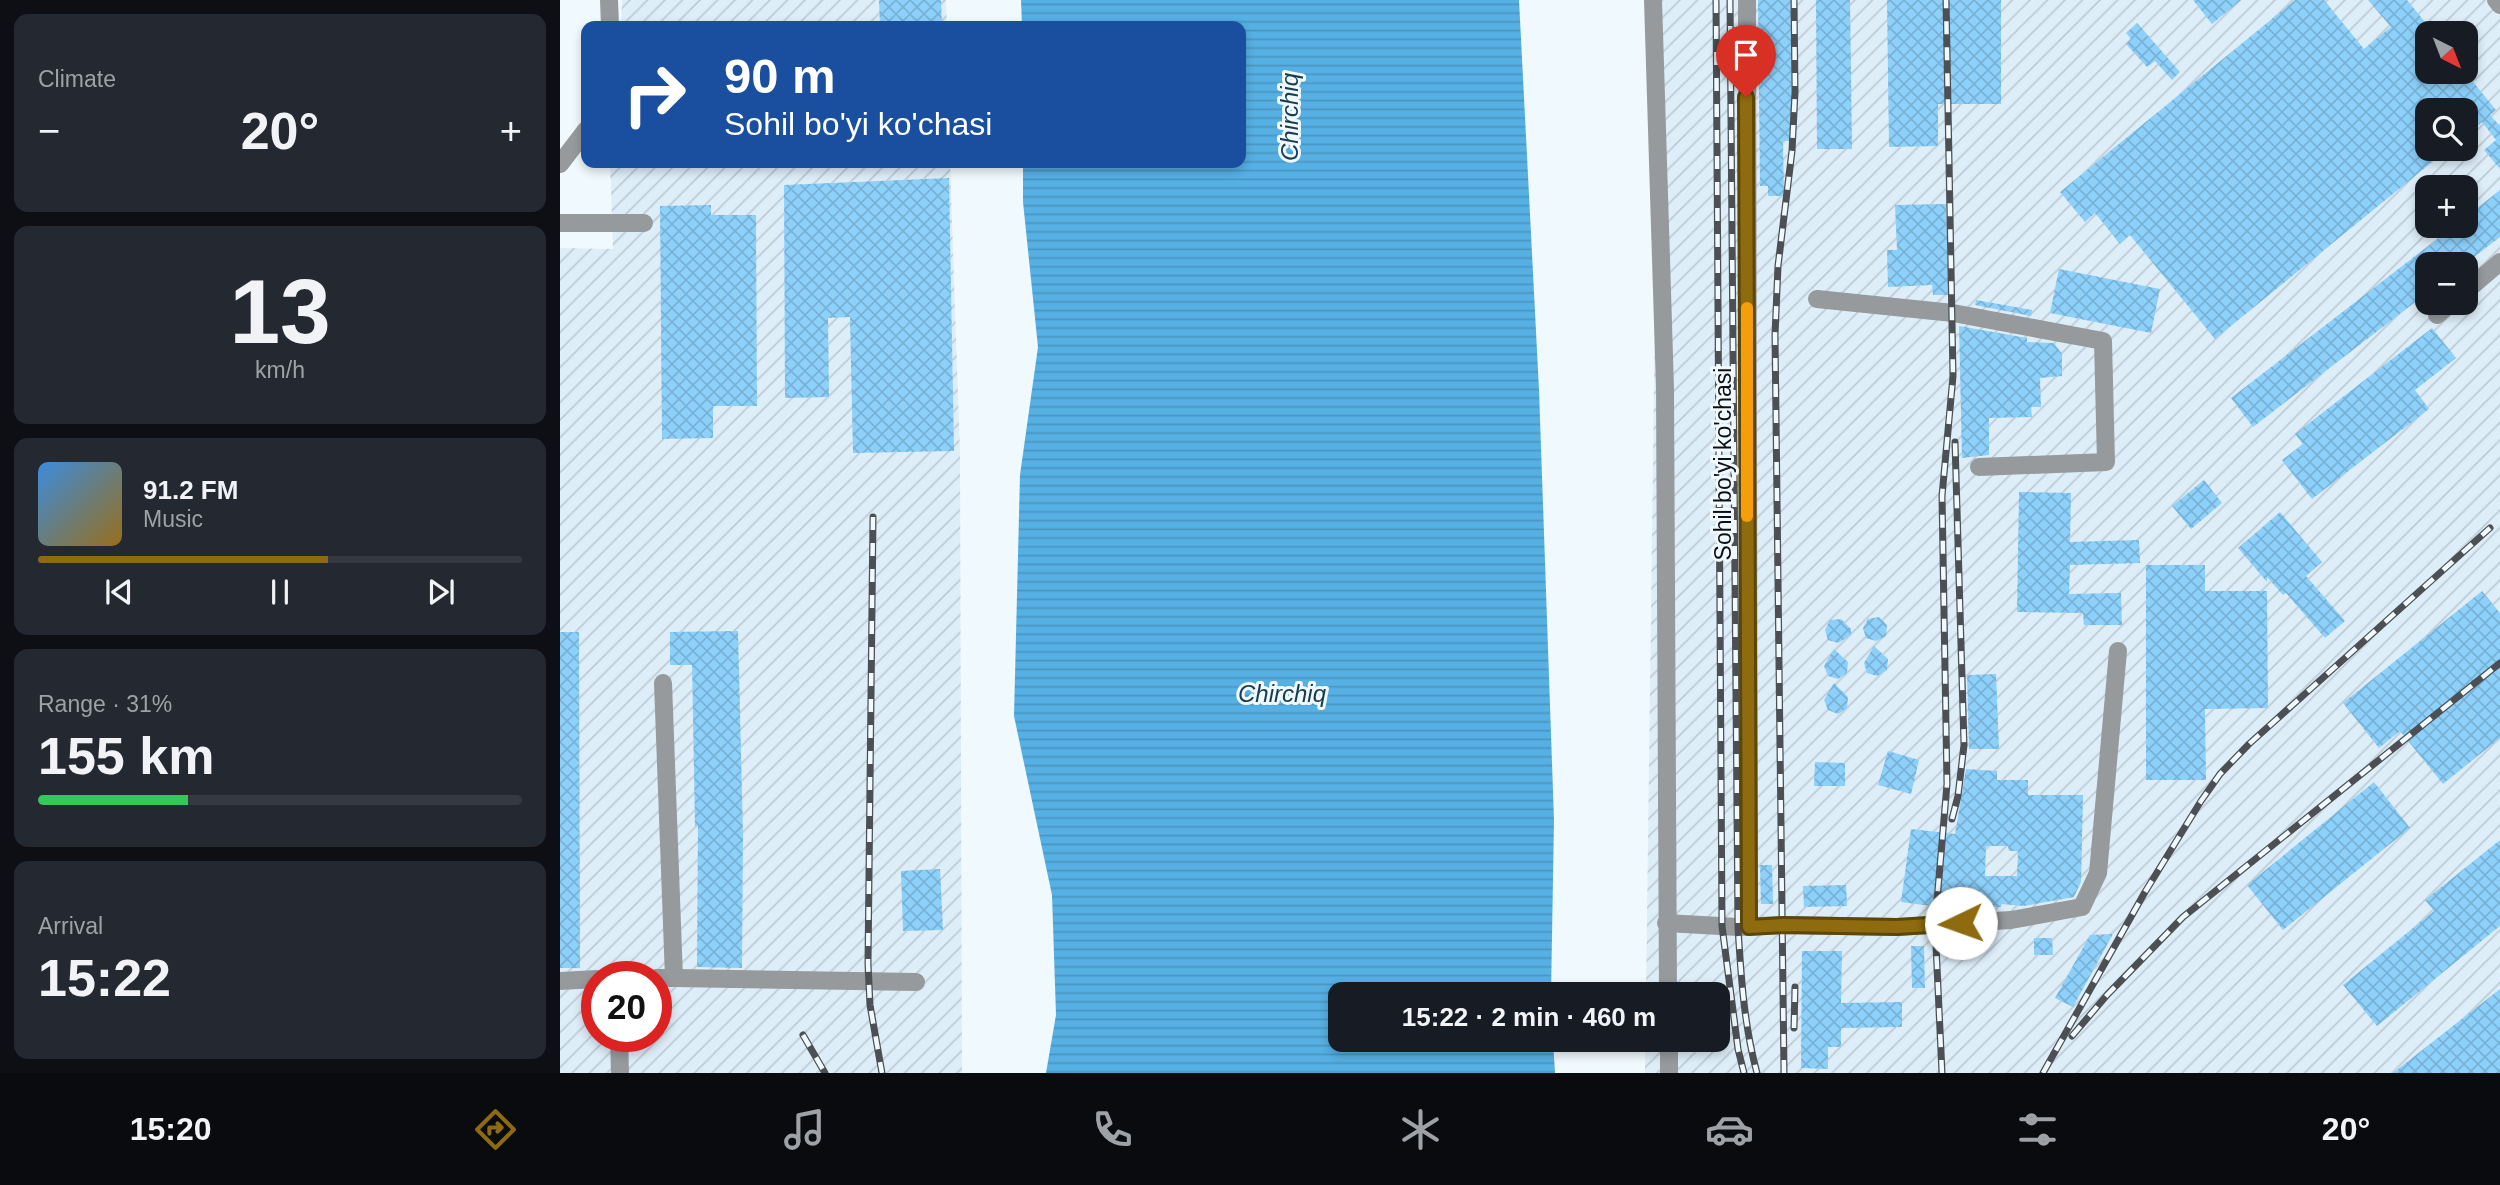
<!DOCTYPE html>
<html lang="en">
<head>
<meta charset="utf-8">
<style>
  body { margin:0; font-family:Helvetica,sans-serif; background:#242831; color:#f1f3f6; height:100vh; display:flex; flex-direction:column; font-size:26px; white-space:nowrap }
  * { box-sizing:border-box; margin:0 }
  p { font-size:23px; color:#9ea1a6 }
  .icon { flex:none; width:38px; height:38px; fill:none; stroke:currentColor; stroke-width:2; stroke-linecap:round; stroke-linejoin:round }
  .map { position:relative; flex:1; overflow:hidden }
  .sheet { display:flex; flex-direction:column; gap:14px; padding:14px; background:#0d0f14; width:560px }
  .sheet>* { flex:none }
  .guide { position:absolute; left:21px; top:21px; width:665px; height:147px; border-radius:14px; box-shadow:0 4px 10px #0003; background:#1a4fa0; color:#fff; overflow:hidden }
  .needle { width:46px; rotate:138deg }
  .fabs { position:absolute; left:1855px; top:21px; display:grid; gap:14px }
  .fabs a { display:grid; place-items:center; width:63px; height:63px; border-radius:14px; background:#171b24; box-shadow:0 4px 10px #0003; font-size:35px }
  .speed { position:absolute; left:21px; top:961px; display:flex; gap:14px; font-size:35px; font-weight:700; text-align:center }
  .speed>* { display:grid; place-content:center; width:91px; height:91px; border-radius:50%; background:#171b24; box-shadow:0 4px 10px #0003; line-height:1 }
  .speed .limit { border:10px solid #d22; background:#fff; color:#111 }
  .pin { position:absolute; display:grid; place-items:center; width:60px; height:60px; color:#fff; margin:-72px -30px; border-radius:50% 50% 50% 0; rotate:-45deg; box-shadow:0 0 7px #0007 }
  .pin .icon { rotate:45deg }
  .me { position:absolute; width:77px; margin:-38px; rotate:267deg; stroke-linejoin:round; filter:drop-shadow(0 0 5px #0008) }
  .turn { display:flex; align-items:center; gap:24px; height:147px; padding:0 28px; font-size:32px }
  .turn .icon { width:91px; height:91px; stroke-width:2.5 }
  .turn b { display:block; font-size:49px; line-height:60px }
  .big { font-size:52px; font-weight:700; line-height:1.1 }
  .sheet .card { flex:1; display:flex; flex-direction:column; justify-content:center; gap:10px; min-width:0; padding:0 24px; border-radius:14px; background:#242831 }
  .sheet .dial { align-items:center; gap:0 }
  .dial b { font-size:91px; line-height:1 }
  .song { display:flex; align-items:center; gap:21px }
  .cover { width:84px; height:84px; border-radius:10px; background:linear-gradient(135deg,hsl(210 70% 55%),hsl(40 70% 35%)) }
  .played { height:7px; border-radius:4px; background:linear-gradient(90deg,#8d6b0e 60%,#363941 60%) }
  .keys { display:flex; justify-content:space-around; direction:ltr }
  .heat { display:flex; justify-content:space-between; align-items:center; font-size:38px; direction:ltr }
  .charge { height:10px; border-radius:5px; background:linear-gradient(90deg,#34c759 31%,#363941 0) }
  .trip { position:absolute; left:768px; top:982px; width:402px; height:70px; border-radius:14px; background:#171b24; box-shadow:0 4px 10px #0003; font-weight:700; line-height:70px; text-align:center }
  .tab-bar { display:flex; height:112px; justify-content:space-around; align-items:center; background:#090b0e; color:#9ea1a6 }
  .tab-bar .icon { width:49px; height:49px }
  .tab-bar .selected { color:#8d6b0e }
  .tab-bar b { font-size:32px; color:#f1f3f6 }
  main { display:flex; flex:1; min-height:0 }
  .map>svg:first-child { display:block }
</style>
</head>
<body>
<main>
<section class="sheet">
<div class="card"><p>Climate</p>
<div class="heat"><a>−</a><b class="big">20°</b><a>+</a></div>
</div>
<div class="card dial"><b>13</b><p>km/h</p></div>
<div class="card">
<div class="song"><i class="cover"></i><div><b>91.2 FM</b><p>Music</p></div></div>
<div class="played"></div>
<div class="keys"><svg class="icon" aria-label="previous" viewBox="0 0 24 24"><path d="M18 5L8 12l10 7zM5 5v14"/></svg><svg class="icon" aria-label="pause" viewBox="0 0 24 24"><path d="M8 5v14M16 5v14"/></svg><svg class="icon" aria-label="next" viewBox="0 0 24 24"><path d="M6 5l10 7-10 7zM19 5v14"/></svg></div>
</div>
<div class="card"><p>Range · 31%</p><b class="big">155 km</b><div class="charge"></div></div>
<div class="card"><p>Arrival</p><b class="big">15:22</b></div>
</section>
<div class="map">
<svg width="1940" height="1073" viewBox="0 0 1940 1073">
  <defs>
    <pattern id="industrial-furrows" width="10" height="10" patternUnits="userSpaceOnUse" patternTransform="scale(1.75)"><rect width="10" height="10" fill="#deeef9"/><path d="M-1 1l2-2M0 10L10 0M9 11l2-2" fill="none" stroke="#bdcbd5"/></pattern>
    <pattern id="water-rules" width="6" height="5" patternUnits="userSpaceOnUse" patternTransform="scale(1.75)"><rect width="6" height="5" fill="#56b0e3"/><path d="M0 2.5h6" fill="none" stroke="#4a96c2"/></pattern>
    <pattern id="building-cross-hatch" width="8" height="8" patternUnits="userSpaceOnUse" patternTransform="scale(1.75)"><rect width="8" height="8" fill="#8dd1fb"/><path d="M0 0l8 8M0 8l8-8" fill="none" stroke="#78b2d6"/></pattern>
  </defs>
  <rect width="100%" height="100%" fill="#f0f9fe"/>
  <g fill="url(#industrial-furrows)" fill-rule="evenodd">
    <path d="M62,0H386L387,26H61Z"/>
    <path d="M1099,0H1940V1073H1085V1040H1158V994H1086ZM1867,33H1906V72H1867ZM1867,110H1906V149H1867ZM1867,187H1906V226H1867ZM1867,264H1906V303H1867Z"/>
    <path d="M50,163H390L400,453L402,1073H0V248L53,249ZM37,976H96V1036H37Z"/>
  </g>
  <path fill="url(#water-rules)" d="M461,0H959L979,390L994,820L991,994H780V1040H993L995,1073H486L496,1015L492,895L454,716L460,475L478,347L463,202V163H681V26H462Z"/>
  <g fill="url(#building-cross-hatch)" fill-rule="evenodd">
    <path d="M319,0H381L382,26H320Z"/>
    <path d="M1198,0H1231L1232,141H1223L1224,196H1208V186H1200Z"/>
    <path d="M1256,0H1290L1292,149H1257Z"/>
    <path d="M1327,0H1441V104H1378V146L1329,147Z"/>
    <path d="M1633,0H1681L1652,24Z"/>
    <path d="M1735,0H1764L1804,49L1831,27L1808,0H1847L1874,33H1867V72H1905L1936,110L1930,115L1940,126V169L1924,150L1936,140L1922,122L1906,135V110H1867V149H1888L1655,339L1570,235L1560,244L1535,213L1525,222L1500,192Z"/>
    <path d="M1577,23L1620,72L1612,80L1595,61L1587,67L1566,44L1571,39L1566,33Z"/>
    <path d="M389,178L394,451L293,453L290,317L268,318L269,397L225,398L224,185Z"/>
    <path d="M1940,190V237L1905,264H1867V293L1693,427L1671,398L1894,226H1906V217Z"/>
    <path d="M1386,204L1389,295H1373L1372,285L1328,287L1327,250H1337L1335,205Z"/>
    <path d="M151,205V215H196L197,406H153V438L102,439L100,206Z"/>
    <path d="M1499,269L1600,289L1591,333L1490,313Z"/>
    <path d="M1416,300L1472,310L1471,316L1415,305Z"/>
    <path d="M1399,326L1467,338V342L1494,343L1502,354V376L1480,378L1481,407H1471L1472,417L1429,418V455L1402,458Z"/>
    <path d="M1872,328L1896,358L1855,390L1869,409L1752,499L1722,460L1743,444L1735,434Z"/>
    <path d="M1644,480L1662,503L1631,529L1612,506Z"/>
    <path d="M1459,492L1511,493L1510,542L1579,540L1580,563L1510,565L1509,594L1561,593L1562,625H1524L1523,613L1457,612Z"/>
    <path d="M1720,512L1762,562L1746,576L1785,621L1765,638L1726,593L1723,595L1707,577V582L1678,548Z"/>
    <path d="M1586,565H1645V591H1707L1708,708L1645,709L1646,780H1586Z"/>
    <path d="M1922,591L1940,613V738L1883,784L1840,731L1819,748L1783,703Z"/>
    <path d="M1319,617L1327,625L1326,636L1316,641L1306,638L1303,628L1308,619Z"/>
    <path d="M1281,619L1291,629V635L1278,643L1268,640L1265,630L1270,620Z"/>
    <path d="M178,631L183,835L182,968L137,967L138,826H135L132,665H110V632Z"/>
    <path d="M0,632H19L20,968H0Z"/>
    <path d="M1314,646L1328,659L1327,670L1317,676L1307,673L1304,663Z"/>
    <path d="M1274,649L1288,662L1287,673L1278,679L1268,676L1264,666Z"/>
    <path d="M1436,674L1439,749H1409L1407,675Z"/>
    <path d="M1274,683L1288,697L1287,708L1278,714L1268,710L1264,700Z"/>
    <path d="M1328,751L1359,760L1351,794L1318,785Z"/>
    <path d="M1255,762L1285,763V786H1254Z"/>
    <path d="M1406,769L1437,771V780H1468V795H1523L1521,882L1514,897L1464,906L1441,904V907H1378L1341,902L1351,829L1395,834ZM1426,846H1448L1449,851H1458L1457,876H1425Z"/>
    <path d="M1814,782L1850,828L1723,930L1687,885Z"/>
    <path d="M1940,840V926L1817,1026L1783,985L1874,911L1865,900Z"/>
    <path d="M1200,865H1212L1213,904H1201Z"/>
    <path d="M380,869L383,930L343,931L341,871Z"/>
    <path d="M1286,885L1287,906L1244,907L1243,886Z"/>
    <path d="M1553,934L1513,1007L1495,998L1530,935Z"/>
    <path d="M1474,938H1492L1493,955H1474Z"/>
    <path d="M1351,946H1364L1365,988H1352Z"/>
    <path d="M1242,951H1282L1281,1003L1342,1002V1027L1281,1028V1047H1268V1069L1241,1068Z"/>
    <path d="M1940,989V1073H1833Z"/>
  </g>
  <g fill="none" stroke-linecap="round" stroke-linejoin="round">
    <g stroke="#969a9d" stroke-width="18">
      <path d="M49,0L50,26"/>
      <path d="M1093,0L1105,388L1108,994"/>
      <path d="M1187,0L1189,927"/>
      <path d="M1936,0L1940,5"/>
      <path d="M0,164L26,130"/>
      <path d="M0,223H84"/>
      <path d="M1906,291L1940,262"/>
      <path d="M1257,299L1393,313L1543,341L1546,462L1419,467"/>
      <path d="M1877,315L1891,303"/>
      <path d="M1106,923L1178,927L1223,925L1337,927L1451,920L1522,907L1538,873L1558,651"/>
      <path d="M96,978H114L103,683"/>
      <path d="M114,978L356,982"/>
      <path d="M0,981L37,979"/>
      <path d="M59,1036L60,1073"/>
      <path d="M1109,1040V1073"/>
    </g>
    <defs>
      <g id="rail">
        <path d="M1156,0L1162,926L1178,1049L1184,1073"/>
        <path d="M1170,0L1178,927C1181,977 1184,1025 1197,1073"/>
        <path d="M313,517L308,964L310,1005L322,1073"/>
        <path d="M1392,819L1398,796L1404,745L1395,442"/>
        <path d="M1234,1028L1235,987"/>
        <path d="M243,1035L265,1073"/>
        <path d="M1512,1036L1547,995L1623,917L1940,663"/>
        <path d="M1224,1073L1215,335L1218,266L1232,151L1235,92L1234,0"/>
        <path d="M1382,1073L1375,924L1387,784L1382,496L1393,376L1386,0"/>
        <path d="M1483,1073L1585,892L1641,801L1660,774L1689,744L1930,528"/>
      </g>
    </defs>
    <use href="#rail" stroke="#4c5054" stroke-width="7"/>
    <use href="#rail" stroke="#f0f9fe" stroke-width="4.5" stroke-dasharray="13" stroke-linecap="butt"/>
  </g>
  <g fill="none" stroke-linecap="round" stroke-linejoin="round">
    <defs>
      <path id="route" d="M1186,97L1189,927L1223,925L1337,927L1401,923"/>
    </defs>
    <use href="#route" stroke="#5c4609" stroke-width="18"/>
    <use href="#route" stroke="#8d6b0e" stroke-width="12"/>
    <path stroke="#f59e0b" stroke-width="12" d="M1187,308V516"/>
  </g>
  <g text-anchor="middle" stroke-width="6" stroke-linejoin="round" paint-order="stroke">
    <g font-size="23" fill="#0d1013" stroke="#f0f9fe">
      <text transform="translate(1163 464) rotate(-90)" y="8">Sohil bo'yi ko'chasi</text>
    </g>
    <g font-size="24" font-style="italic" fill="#163d52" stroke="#f0f9fe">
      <text transform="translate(730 117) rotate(-90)" y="8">Chirchiq</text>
      <text x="722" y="702">Chirchiq</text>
    </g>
  </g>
</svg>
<div class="fabs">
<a><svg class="needle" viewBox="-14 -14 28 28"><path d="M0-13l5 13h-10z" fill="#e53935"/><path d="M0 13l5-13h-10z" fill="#9ea1a6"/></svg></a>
<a><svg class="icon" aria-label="search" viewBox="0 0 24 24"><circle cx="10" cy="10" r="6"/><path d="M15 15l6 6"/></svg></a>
<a>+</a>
<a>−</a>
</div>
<div class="speed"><div class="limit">20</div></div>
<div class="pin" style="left:1186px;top:97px;background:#d93025"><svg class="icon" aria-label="arrive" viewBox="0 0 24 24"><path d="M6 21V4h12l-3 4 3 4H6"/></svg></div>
<svg class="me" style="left:1401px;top:923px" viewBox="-20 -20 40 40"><circle r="19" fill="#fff"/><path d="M0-13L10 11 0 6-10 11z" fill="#8d6b0e"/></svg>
<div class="trip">15:22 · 2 min · 460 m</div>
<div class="guide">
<div class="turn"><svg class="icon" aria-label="right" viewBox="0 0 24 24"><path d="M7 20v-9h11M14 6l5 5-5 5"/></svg><div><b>90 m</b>Sohil bo'yi ko'chasi</div></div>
</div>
</div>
</main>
<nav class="tab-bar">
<b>15:20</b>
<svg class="icon selected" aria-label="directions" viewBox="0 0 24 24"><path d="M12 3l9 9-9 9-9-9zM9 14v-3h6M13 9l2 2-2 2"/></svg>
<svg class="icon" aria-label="music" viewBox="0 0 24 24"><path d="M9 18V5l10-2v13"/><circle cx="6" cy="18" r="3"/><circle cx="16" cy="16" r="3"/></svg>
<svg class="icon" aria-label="phone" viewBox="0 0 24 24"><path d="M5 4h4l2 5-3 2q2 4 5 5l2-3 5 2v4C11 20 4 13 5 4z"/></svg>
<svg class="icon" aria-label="climate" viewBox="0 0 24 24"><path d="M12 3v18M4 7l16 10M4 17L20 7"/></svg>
<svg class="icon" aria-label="car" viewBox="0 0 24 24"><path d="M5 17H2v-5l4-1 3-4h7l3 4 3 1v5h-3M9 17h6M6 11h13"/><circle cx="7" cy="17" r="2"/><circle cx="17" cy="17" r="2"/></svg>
<svg class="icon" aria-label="filters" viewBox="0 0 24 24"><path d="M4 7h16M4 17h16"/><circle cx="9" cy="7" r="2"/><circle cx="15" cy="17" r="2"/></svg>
<b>20°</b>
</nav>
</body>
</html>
